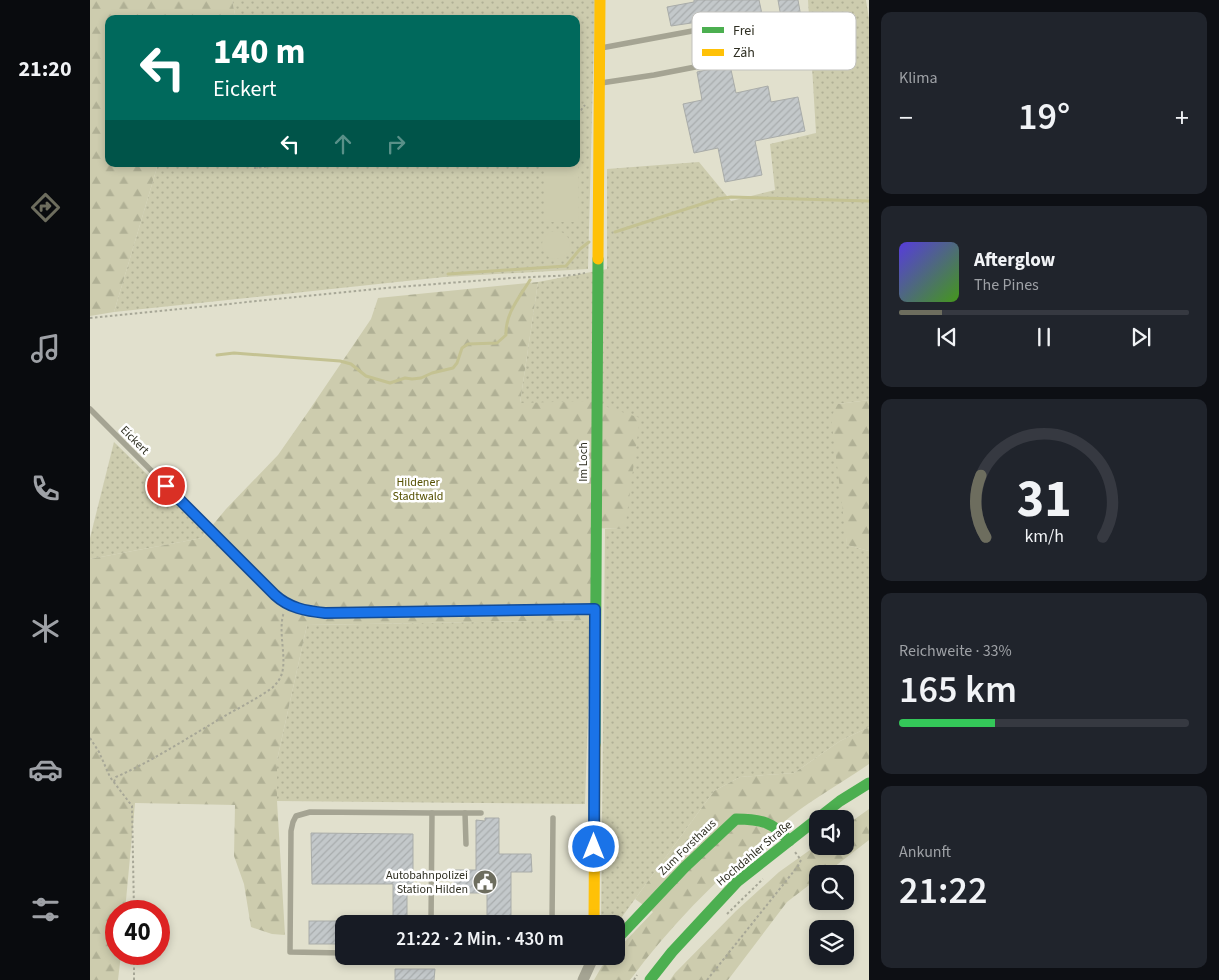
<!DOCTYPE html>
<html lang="de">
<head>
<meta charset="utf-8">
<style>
  body { margin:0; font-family:"Source Sans 3",sans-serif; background:#20242c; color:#f1f3f6; height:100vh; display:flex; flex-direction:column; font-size:19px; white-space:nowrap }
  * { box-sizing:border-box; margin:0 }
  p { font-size:16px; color:#9ea1a6 }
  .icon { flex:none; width:28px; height:28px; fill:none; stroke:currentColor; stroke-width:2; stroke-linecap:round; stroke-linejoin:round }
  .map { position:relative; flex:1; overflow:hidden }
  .side { display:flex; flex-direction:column; gap:12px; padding:12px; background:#0d0f14; width:350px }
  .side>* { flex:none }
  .hud { position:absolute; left:15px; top:15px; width:475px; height:152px; border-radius:10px; box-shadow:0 2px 8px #0003; background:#00695c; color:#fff; overflow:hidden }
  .controls { position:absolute; left:719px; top:810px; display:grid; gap:10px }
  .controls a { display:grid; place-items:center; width:45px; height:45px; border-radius:10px; background:#171b24; box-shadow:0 2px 8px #0003; font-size:25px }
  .speed { position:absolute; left:15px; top:900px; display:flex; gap:10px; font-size:25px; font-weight:700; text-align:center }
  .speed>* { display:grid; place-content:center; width:65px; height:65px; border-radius:50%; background:#171b24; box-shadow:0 2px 8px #0003; line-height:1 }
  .speed .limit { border:8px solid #d22; background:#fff; color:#111 }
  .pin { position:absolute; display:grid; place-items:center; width:42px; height:42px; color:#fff; margin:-21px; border:2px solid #fff; border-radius:50%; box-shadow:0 1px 5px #0007 }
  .me { position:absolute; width:55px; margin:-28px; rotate:0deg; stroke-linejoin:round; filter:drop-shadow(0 0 4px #0008) }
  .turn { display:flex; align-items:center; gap:18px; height:105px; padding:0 25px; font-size:22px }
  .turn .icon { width:65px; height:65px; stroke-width:2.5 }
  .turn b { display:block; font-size:35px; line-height:42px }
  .lanes { display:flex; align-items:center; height:48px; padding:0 25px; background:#0003; justify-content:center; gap:25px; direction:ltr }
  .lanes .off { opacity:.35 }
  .big { font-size:38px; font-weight:600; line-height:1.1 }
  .side .widget { flex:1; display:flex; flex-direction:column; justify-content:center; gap:8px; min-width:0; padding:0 18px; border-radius:10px; background:#20242c }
  .side .dial { align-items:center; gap:0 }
  .dial svg { height:130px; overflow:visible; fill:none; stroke:#363941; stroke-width:7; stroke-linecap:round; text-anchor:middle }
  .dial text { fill:#f1f3f6; stroke:none }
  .song { display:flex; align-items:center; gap:15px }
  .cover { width:60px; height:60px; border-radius:8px; background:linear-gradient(135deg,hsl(250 70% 55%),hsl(100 70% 35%)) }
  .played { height:5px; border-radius:2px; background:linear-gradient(90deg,#6d6d5e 15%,#363941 15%) }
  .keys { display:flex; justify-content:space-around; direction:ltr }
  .heat { display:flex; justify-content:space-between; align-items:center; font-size:28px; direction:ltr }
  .charge { height:8px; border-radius:4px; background:linear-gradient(90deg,#34c759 33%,#363941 0) }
  .trip { position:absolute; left:245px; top:915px; width:290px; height:50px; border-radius:10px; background:#171b24; box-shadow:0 2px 8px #0003; font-weight:600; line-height:50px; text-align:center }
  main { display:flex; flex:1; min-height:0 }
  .dock { display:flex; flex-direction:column; width:90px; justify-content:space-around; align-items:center; background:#090b0e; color:#9ea1a6 }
  .dock .icon { width:35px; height:35px }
  .dock .current { color:#6d6d5e }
  .dock b { font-size:22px; color:#f1f3f6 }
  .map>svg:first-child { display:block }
</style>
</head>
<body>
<main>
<nav class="dock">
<b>21:20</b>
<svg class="icon current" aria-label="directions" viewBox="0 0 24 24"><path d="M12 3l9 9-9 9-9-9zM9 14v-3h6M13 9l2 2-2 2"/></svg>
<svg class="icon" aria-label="music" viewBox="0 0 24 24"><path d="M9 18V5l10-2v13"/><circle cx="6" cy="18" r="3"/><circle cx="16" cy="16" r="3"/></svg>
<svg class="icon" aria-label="phone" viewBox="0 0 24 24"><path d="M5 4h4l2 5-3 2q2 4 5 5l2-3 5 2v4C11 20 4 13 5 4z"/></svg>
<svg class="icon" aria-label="climate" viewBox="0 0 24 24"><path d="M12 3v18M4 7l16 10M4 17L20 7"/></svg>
<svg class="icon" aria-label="car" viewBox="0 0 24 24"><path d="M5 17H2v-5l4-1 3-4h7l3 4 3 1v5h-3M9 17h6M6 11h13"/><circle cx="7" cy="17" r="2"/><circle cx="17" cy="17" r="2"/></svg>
<svg class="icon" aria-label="filters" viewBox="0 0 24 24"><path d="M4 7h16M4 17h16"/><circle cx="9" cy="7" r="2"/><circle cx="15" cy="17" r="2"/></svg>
</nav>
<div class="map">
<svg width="779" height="980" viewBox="0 0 779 980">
  <defs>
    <pattern id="grass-dots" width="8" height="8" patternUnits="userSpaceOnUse" patternTransform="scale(1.25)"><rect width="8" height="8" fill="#cdccae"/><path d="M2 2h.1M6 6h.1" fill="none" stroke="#b0b095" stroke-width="1.8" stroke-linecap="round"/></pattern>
    <pattern id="forest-firs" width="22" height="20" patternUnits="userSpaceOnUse" patternTransform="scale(1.25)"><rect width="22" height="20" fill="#cdccae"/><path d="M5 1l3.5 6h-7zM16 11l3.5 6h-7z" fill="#b0b095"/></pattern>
    <pattern id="building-hatch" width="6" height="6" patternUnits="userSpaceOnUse" patternTransform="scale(1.25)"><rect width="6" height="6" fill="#c3c8ca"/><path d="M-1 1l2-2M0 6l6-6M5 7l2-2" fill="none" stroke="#a8acad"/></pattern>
  </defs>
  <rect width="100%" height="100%" fill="#e1e0cd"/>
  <g fill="url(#grass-dots)">
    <path d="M142,0H505L498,269L354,277L24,312L68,164H486V19H146Z"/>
    <path d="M718,0H776L779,19V400L748,404L757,545L779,551V727L750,741L704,773L650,777L624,791L526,925L511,924L515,529L535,528L430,403L448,282L517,269V169L609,162L641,201L685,190L680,144L726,133Z"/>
    <path d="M24,442L116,532L112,538L0,559V538Z"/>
    <path d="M501,620L495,804L187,801V760L217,625Z"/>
  </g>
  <g fill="url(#forest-firs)">
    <path d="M0,0H142L146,19H19V164H68L24,312L0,316Z"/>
    <path d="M448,282L430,403L499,401L550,418L535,529L502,528L501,620L217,625L187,760V801L195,935L182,934L161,927L154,884L144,856L145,805L45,803L35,911H26V954H31L28,980H0V559L112,538L136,509L188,455L218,412L281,319L288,298Z"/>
    <path d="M779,400V551L757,545L741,417L748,404Z"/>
    <path d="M779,727V764C753,782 724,798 700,817C641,865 585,919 540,980H504L512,966L522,956H526V951L563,912L545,899L624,791L650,777L704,773L750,741Z"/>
    <path d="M779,809V840L735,874H728L727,879L697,902L638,980H580L585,973L646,911L689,872L727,845L755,846V826Z"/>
  </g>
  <g fill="#cdccae">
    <path d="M486,122H488L489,222H455V164H486Z"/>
    <circle cx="466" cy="245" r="14"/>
  </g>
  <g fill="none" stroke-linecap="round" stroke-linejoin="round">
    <g stroke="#c4c292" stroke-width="3">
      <path d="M525,232L627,199L641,197L779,201"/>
      <path d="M358,274L476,266L490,249L499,242"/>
      <path d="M127,355L144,353L250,361L261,364L276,376L300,383L315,378L322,379L331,378L342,373L363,368L367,363L372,348L378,344L407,343L416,335C415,314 429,298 440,280"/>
    </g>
  </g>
  <g fill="url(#building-hatch)" stroke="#a9aca9">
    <path d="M604,0H669L672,14L608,25V22L581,26L577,7L604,2Z"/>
    <path d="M688,0H708L717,51L704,53L706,62L672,68L667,45L695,40Z"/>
    <path d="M640,65L646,93L678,86L681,102L708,97L715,131L665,141L672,175L635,182L628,148L604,153L593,104L612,100L607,72Z"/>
    <path d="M395,818H409V854H441L442,872H421V924H397V893H368V884H364L365,870H386V820L395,821Z"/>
    <path d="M221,833L323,834V884H317V924H303V884H222Z"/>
    <rect x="219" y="921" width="35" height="23"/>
    <path d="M305,969H345L344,980H305Z"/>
  </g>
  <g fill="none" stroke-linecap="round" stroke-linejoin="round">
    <g stroke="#a7a797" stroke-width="2" stroke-dasharray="2.5 2.5" stroke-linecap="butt">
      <path d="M486,112L491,110L495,105"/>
      <path d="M164,168L200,164"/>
      <path d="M0,318L296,288L421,278L484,275L495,273"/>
      <path d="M0,738L9,752L20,777L42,806L44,911"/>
      <path d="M24,782L26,777C60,762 91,742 123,723C142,711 164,701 182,688C186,684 189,681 191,676C198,659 187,632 194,612"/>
      <path d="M637,914L673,879"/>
      <path d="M44,980V954"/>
      <path d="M544,980L547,975"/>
      <path d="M617,980L708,866L711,860L705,852"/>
    </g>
    <g stroke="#a5a493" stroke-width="5.5">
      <path d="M511,83L564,75L662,56L656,21L511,48"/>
      <path d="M0,409L185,595C199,608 216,611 235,613L505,609"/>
      <path d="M375,813L376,844"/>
      <path d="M341,924L342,813H391"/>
      <path d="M462,924L463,818"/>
      <path d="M254,953L200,952L201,831L203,822L206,816L220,812L342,813"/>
      <path d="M461,956L503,958"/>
    </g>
    <path stroke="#a5a493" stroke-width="11" d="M493,980L503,958L506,956"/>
    <g stroke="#4caf50" stroke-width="11">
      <path d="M505,745L508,259"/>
      <path d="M526,940L595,867L646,819C671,819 683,822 699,841"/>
      <path d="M560,980L582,952L647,882L750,801L779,783"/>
    </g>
    <g stroke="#ffc107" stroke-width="11">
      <path d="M508,259L510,0"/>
      <path d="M504,924L505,745"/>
    </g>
  </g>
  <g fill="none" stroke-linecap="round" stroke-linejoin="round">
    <defs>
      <path id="route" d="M76,486L185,595C199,608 216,611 235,613L505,609L504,847"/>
    </defs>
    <use href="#route" stroke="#114b97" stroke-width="12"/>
    <use href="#route" stroke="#1a73e8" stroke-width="9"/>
  </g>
  <defs>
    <symbol id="civic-disc" viewBox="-11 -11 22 22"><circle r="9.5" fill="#6d6d5e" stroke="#fff"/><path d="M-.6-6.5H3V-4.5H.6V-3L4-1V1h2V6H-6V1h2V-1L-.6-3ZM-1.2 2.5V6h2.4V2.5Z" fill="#fff"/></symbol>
  </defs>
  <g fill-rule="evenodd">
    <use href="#civic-disc" x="381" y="868" width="28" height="28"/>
  </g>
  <g text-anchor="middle" stroke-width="5" stroke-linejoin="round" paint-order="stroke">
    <g font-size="12" fill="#2f2f22" stroke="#fff">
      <text transform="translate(45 440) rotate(45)" y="4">Eickert</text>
      <text transform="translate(493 462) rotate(-90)" y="4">Im Loch</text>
      <text transform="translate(597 847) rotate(-44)" y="4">Zum Forsthaus</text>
      <text transform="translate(664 853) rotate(-40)" y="4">Hochdahler Straße</text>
    </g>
    <g font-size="12" fill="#555002" stroke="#fff">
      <text x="328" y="486">Hildener<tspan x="328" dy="14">Stadtwald</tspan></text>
    </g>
    <g font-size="12" fill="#2f2f22" stroke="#fff" text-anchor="end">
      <text x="378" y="879">Autobahnpolizei<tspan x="378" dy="14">Station Hilden</tspan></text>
    </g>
  </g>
  <rect x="602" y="12" width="164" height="58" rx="8" fill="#fff" stroke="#c1c1bd" stroke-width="1"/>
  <rect x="612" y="27" width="22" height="6" fill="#4caf50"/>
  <rect x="612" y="49" width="22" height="7" fill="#ffc107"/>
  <g font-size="14" fill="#2f2f22">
    <text x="643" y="35">Frei</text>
    <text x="643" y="57">Zäh</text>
  </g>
</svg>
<div class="controls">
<a><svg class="icon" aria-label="sound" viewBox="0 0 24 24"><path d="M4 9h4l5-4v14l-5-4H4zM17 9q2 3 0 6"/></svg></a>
<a><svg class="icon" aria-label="search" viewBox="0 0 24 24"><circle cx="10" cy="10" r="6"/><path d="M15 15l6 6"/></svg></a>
<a><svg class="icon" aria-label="layers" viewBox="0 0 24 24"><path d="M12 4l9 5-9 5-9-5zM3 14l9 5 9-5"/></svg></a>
</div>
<div class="speed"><div class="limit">40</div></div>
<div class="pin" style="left:76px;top:486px;background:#d93025"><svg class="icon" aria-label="arrive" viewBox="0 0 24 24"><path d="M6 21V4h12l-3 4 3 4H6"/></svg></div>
<svg class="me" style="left:504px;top:847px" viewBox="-20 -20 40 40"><circle r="17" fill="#1a73e8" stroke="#fff" stroke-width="3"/><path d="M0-11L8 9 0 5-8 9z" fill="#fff"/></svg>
<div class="trip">21:22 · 2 Min. · 430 m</div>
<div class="hud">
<div class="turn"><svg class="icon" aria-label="left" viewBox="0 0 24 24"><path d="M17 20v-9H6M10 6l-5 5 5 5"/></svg><div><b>140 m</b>Eickert</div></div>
<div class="lanes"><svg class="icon" aria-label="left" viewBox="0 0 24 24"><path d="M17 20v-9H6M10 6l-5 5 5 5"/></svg><svg class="icon off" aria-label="ahead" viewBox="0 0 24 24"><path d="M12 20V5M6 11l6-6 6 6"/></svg><svg class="icon off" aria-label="right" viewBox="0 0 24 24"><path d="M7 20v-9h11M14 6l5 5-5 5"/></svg></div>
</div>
</div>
<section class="side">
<div class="widget"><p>Klima</p>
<div class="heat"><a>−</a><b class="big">19°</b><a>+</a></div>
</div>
<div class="widget">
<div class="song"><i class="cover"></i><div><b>Afterglow</b><p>The Pines</p></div></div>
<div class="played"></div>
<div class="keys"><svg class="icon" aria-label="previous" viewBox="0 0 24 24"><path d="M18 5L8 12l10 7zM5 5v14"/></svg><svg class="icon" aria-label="pause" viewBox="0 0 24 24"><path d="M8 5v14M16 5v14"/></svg><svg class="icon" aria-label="next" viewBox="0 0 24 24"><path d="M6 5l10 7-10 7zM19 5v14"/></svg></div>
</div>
<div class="widget dial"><svg viewBox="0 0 100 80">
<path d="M14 69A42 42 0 1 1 86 69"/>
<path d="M14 69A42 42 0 0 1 11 31" stroke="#6d6d5e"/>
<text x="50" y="56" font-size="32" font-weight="700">31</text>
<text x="50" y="72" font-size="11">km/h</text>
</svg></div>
<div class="widget"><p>Reichweite · 33%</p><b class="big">165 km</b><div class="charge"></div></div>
<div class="widget"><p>Ankunft</p><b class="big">21:22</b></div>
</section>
</main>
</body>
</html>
